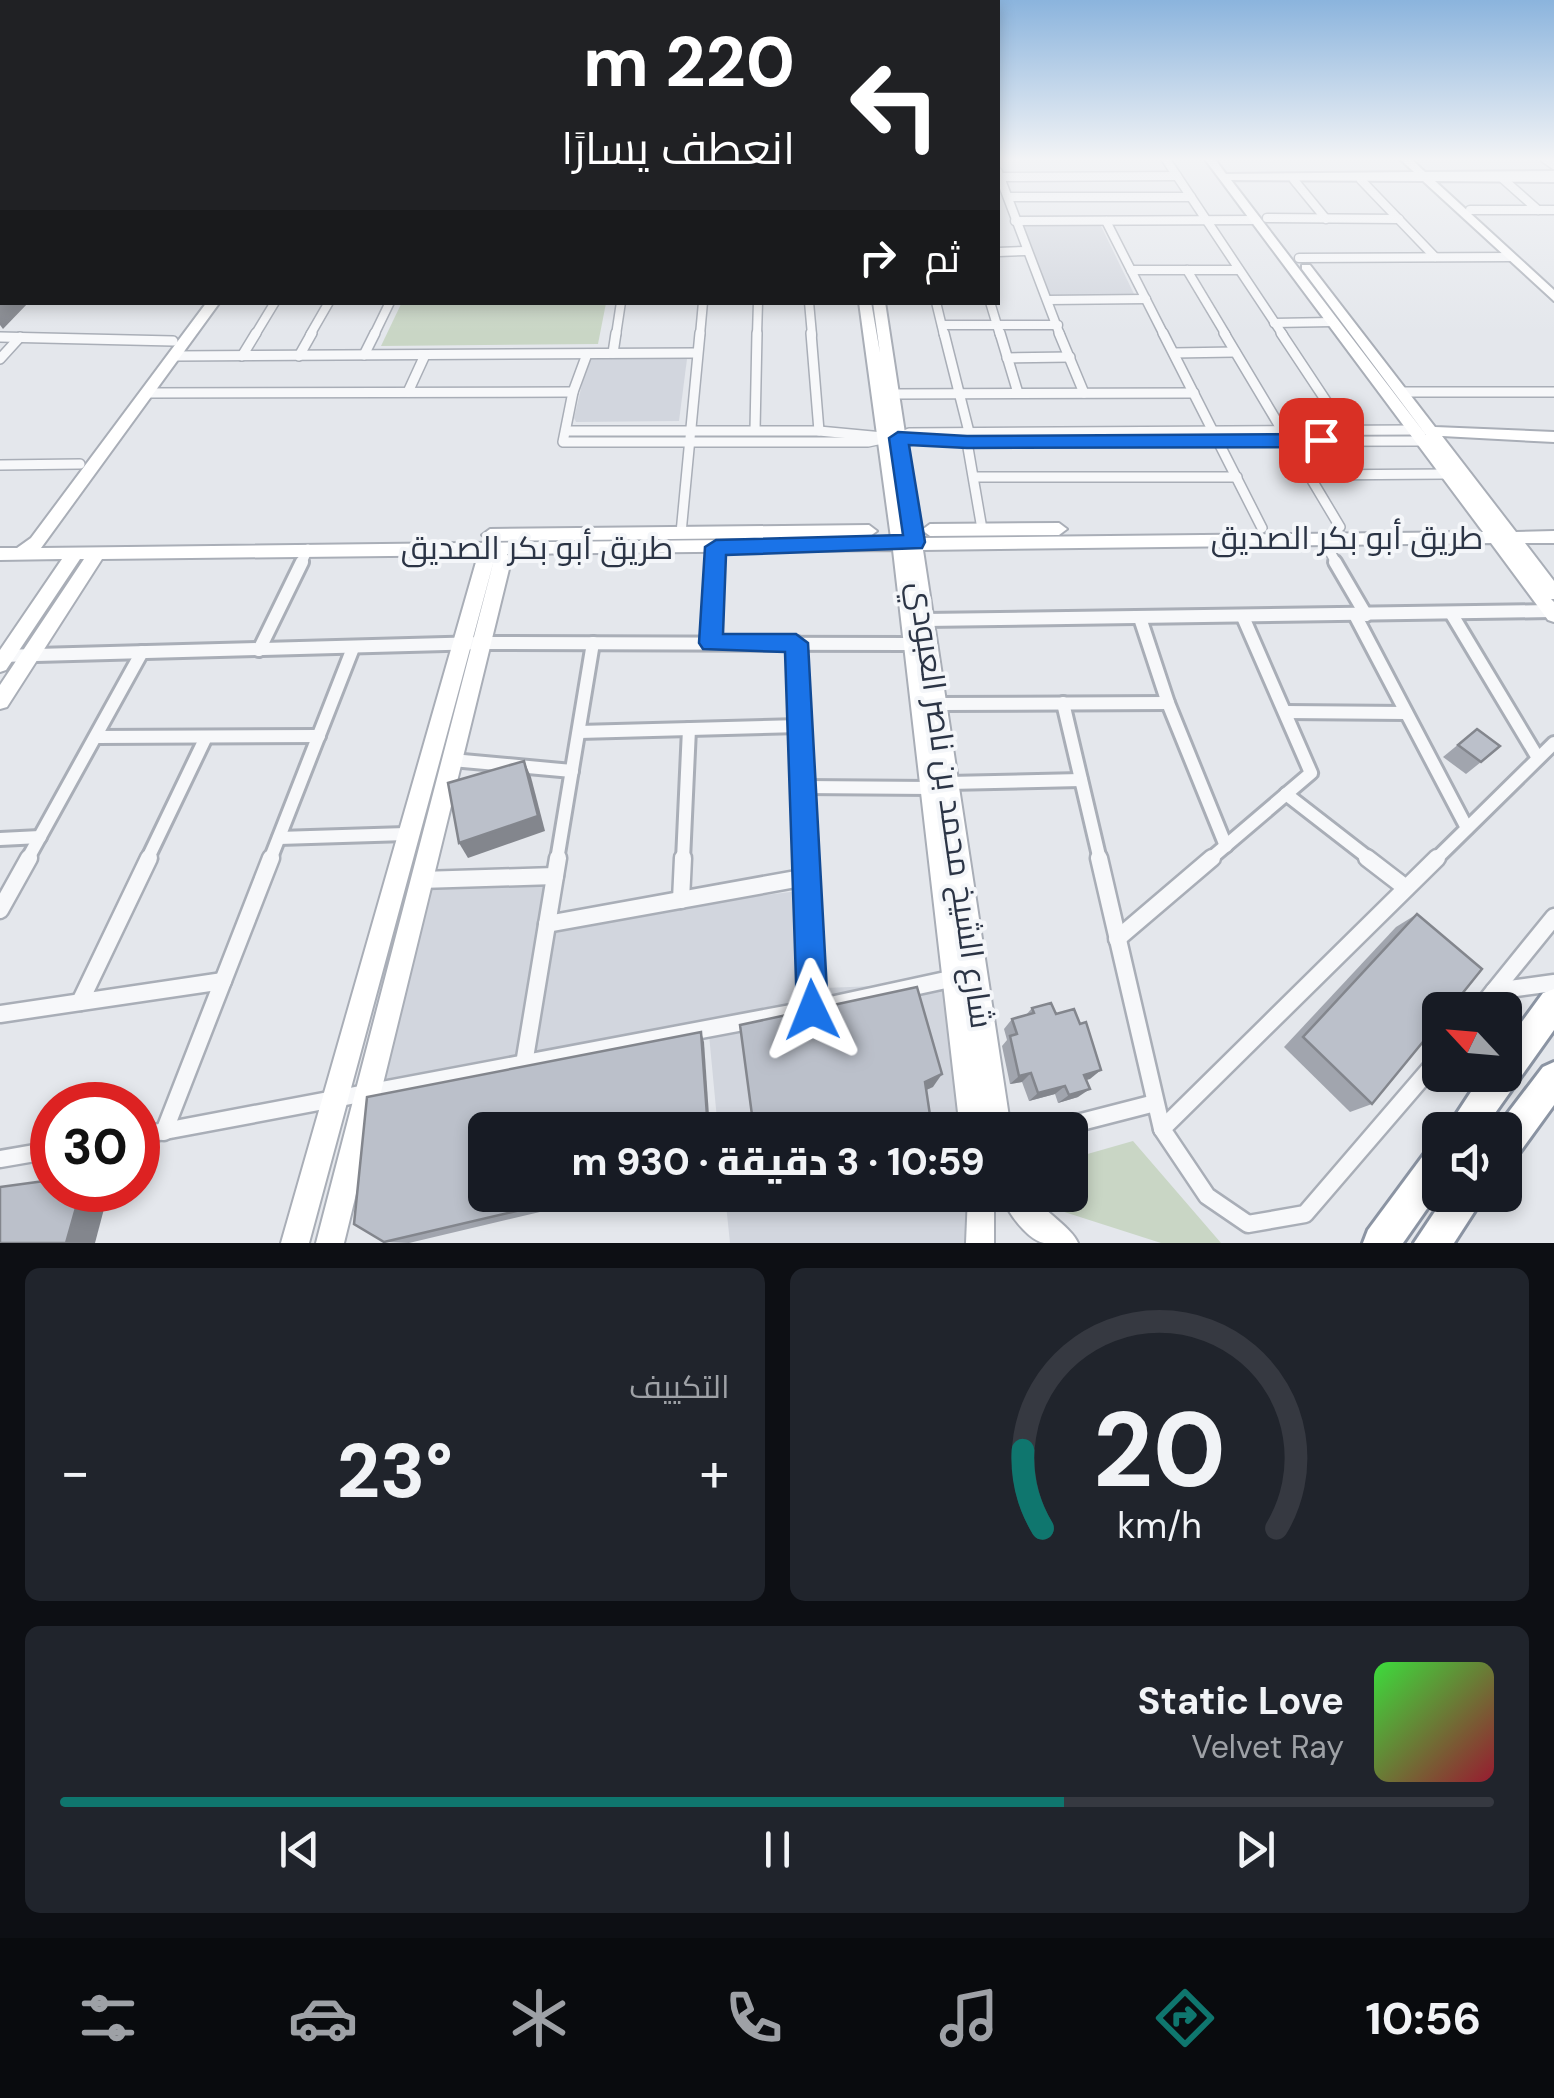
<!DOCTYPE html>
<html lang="ar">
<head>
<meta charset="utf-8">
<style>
  body { margin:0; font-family:"DM Sans",Cairo,sans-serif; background:#20242c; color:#f1f3f6; direction:rtl; height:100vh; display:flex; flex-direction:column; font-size:38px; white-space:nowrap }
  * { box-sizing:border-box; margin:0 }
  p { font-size:32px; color:#9ea1a6 }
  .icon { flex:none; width:55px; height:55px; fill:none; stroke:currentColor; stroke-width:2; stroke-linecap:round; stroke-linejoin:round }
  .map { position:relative; height:1243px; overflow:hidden; direction:ltr }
  .drawer { display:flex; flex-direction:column; gap:25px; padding:25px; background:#0d0f14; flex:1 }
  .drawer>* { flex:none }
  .banner { position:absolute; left:0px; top:0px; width:1000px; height:305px; box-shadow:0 5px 15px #0003; direction:rtl; background:#202124; color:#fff; overflow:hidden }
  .needle { width:65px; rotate:296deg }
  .buttons { position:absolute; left:1422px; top:992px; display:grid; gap:20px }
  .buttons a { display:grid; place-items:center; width:100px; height:100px; border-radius:15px; background:#171b24; box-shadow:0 5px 15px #0003; font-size:50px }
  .speed { position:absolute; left:30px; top:1082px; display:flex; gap:20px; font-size:50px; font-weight:700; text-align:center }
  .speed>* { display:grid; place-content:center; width:130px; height:130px; border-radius:50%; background:#171b24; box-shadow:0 5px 15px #0003; line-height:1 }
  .speed .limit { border:15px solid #d22; background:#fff; color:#111 }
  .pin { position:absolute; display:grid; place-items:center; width:85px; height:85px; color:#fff; margin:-42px; border-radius:20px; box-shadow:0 5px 15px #0006 }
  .me { position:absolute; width:110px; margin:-55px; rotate:358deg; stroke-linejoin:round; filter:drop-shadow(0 0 8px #0008) }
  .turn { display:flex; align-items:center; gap:35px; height:210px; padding:0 40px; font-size:45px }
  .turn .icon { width:130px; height:130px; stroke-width:2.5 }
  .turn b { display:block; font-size:70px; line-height:85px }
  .then { display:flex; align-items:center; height:95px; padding:0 40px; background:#0003; gap:20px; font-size:38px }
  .big { font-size:75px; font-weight:800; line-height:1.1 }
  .drawer .tile { flex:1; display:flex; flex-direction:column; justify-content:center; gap:15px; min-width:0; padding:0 35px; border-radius:15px; background:#20242c }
  .drawer .dial { align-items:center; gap:0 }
  .dial svg { height:260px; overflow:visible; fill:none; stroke:#363941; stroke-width:7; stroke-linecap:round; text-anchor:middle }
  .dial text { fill:#f1f3f6; stroke:none }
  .song { display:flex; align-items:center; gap:30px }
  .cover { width:120px; height:120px; border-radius:15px; background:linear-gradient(135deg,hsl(120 70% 55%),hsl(350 70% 35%)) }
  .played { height:10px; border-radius:5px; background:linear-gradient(90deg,#0f766e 70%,#363941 70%) }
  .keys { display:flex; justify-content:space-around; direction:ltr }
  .heat { display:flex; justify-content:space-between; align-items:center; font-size:55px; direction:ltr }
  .drawer .tiles { flex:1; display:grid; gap:25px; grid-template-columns:1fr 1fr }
  .tile:last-child { grid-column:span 2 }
  .trip { position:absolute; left:468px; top:1112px; width:620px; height:100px; border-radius:15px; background:#171b24; box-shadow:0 5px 15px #0003; font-weight:800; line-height:100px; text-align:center; direction:rtl }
  .tab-bar { display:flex; height:160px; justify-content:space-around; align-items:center; background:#090b0e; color:#9ea1a6 }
  .tab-bar .icon { width:70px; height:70px }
  .tab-bar .active { color:#0f766e }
  .tab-bar b { font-size:45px; color:#f1f3f6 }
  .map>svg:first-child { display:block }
</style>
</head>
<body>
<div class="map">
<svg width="1554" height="1243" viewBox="0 0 1554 1243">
  <rect width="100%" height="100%" fill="#e4e7ec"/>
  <g fill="#d2d6de">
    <path d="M1093,223L1101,226L1135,296L1049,297L1022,224Z"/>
    <path d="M683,356L687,359L679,421L576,422L574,418L588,359Z"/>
    <path d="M548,882L540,923L798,891L799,989L950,983L966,1130H718L708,1024L383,1084L430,884Z"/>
    <path d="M725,1195H973L971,1243H730Z"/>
  </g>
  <g fill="#c9d6c5">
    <path d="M402,302H606V303L598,344L381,346Z"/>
    <path d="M1133,1141L1221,1243H1161L1055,1209L1035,1195H1070V1159Z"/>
  </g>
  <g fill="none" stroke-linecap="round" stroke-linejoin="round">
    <defs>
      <g id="street-far3">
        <path d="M1165,158L1283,335"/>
        <path d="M1544,158L1554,165"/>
        <path d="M998,172L1060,335"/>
        <path d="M1000,177L1177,176"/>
        <path d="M1503,179L1538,210"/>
        <path d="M1294,180L1326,219"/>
        <path d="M1361,180L1435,257"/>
        <path d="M1008,197H1191"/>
        <path d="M1470,210H1554"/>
        <path d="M1267,218L1399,219"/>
        <path d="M1015,221L1256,220"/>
        <path d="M1106,221L1164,335"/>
        <path d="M998,252L1025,251"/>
        <path d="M1299,258L1511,257"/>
        <path d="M1131,270H1239"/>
        <path d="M1187,270L1226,335"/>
        <path d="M1048,300L1146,299"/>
        <path d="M809,302L812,335"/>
        <path d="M936,302L944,335"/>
        <path d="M990,302L1000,335"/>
        <path d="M1274,323L1332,322"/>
        <path d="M942,325H1058"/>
        <path d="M255,335L275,302"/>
        <path d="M310,335L329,302"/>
        <path d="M374,335L390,302"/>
        <path d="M616,335L621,302"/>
        <path d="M700,335L703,302"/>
        <path d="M757,335L758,302"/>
      </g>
      <g id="street-far2">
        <path d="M811,333L819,431"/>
        <path d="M944,333L969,432"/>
        <path d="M1000,333L1018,393"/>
        <path d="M1059,333L1084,393"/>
        <path d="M1163,333L1262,528"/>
        <path d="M1224,333L1340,527"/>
        <path d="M1281,333L1346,431"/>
        <path d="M0,337L173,341"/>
        <path d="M613,353L616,333"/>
        <path d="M1174,353L1235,352"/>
        <path d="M587,354L573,392L563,442H868L887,438"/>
        <path d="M364,355L375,333"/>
        <path d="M174,356L696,353"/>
        <path d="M242,356L256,333"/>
        <path d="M299,356L312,333"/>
        <path d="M1007,358L1070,357"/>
        <path d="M0,359L20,337"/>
        <path d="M408,392L425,355"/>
        <path d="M1403,392H1554"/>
        <path d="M148,393L573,392"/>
        <path d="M894,394L1194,393"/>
        <path d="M755,430L757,333"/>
        <path d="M567,431H819L883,437"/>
        <path d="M898,438L967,442L1423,441"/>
        <path d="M898,438L909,433L1415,430"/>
        <path d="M967,442L982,529"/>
        <path d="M0,465L80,464"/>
        <path d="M1308,475L1448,474"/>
        <path d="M974,477H1237"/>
        <path d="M681,533L700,333"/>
        <path d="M1322,538L1337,564"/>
        <path d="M301,564L308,549"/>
        <path d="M714,564L715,547"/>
      </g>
      <g id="street-far1">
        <path d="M1335,562L1366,615"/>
        <path d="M1451,613L1538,758"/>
        <path d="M1355,615L1467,828"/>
        <path d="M1140,618L1168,703L1226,846"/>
        <path d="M925,620L1551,611"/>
        <path d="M711,643L714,562"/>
        <path d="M797,643L806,860"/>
        <path d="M259,650L302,562"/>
        <path d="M0,656L482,643L912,644"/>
        <path d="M1063,703L1100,860"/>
        <path d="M938,704L1168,703"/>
        <path d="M1285,712L1406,713"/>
        <path d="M579,732L800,726"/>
        <path d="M96,737L319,736"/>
        <path d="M452,760L572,771"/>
        <path d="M948,783L1081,780"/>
        <path d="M803,787L931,788"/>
        <path d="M1286,794L1371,860"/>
        <path d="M279,838L406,834"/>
        <path d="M0,839L40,837"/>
        <path d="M27,860L142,652"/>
        <path d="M147,860L206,737"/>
        <path d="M270,860L353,648"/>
        <path d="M557,860L593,643"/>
        <path d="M683,860L689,729"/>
        <path d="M1209,860L1311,773L1243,617"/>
        <path d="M1435,860L1554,743"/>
      </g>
      <g id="street">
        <path d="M806,858L812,1009"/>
        <path d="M1099,858L1162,1129"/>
        <path d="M1367,858L1406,888"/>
        <path d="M1437,858L1162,1129L1207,1196L1248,1224L1305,1214L1440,1057"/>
        <path d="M420,880L555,876"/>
        <path d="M681,900L683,858"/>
        <path d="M0,910L29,858"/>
        <path d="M547,924L807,877"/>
        <path d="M1117,939L1212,858"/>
        <path d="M1494,991L1554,917"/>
        <path d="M80,1002L149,858"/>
        <path d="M1479,1010L1494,991L1554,983"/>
        <path d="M0,1014L223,981"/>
        <path d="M524,1064L558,858"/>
        <path d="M999,1116L1002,1123L1030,1130"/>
        <path d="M1050,1130L1155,1103"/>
        <path d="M164,1132L271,858"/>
        <path d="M138,1136L812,1009L955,978"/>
        <path d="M0,1159L52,1150"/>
      </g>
      <g id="secondary">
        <path d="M1204,158H1214L1226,174L1414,172L1399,158H1410L1425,172L1554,171V182L1435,181L1554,290V301L1423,181L1231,180L1426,435L1302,269V265H1310L1435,427L1554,432V442L1442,436L1516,532L1554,531V543H1525L1554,581V599H1551L1554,602V622L1548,620L1491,543L923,550L1011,1130H960L893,550L507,554L511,561L344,1243H316L494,560L309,1243H281L476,562L480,555L102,559L7,707L0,709V685L84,559H80L6,670L0,672V650L62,559L0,560V548H17L31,538L207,302H220L41,548L891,538L859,302H871L880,353L873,302H885L921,538L1483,532Z"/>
        <rect x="0" y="255" width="2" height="8"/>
        <path d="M1059,523L1067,529L1059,535L930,536L922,530L930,524Z"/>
        <path d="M869,525L877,531L869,537L490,541L482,535L490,529Z"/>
        <path d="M968,1195H994V1243H966Z"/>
        <path d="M1001,1195H1031C1044,1211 1072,1228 1078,1243C1067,1243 1055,1243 1044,1243C1026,1239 1007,1211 1001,1195Z"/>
      </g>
      <g id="highway">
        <path d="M1554,989V1030L1483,1130H1446L1482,1075H1505V1045L1543,993Z"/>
        <path d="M1554,1062V1105L1517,1156L1505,1161V1130H1495L1543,1067Z"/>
        <path d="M1440,1144V1190L1403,1243H1363L1368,1230L1428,1149Z"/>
        <path d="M1446,1195H1485L1454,1243H1414Z"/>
      </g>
    </defs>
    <use href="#street-far3" stroke="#a9aeb7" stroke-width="11"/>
    <use href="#street-far2" stroke="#a9aeb7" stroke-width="12"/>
    <use href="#street-far1" stroke="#a9aeb7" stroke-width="18"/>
    <use href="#street" stroke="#a9aeb7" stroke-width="21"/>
    <use href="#secondary" stroke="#a9aeb7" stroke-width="4"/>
    <use href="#highway" stroke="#8b94a3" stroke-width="6"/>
    <use href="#street-far3" stroke="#f7f8fa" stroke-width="8"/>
    <use href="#street-far2" stroke="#f7f8fa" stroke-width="9"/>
    <use href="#street-far1" stroke="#f7f8fa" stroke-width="12"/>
    <use href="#street" stroke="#f7f8fa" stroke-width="16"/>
    <use href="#secondary" fill="#fff" fill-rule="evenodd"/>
    <use href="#highway" fill="#fff" fill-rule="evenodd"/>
  </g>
  <g fill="#a1a5ae">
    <path d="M1477,729L1481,762L1466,774L1443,757Z"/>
    <path d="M1417,914L1372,1104L1350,1112L1284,1047L1396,927Z"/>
    <path d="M1032,1008L1056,1014L1101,1070L1086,1080L1078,1097L1058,1103L1055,1094L1029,1101L1022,1082L1010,1084L1002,1046L1007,1040L1004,1029L1012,1019L1026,1015Z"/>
    <path d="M704,1042L485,1195H612L409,1243L384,1242Z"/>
    <path d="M933,1087L926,1090L930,1115L921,1126L902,1130H754Z"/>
  </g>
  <g fill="#83868d">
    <path d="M2,297V302H29L3,329L0,325V299Z"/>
    <path d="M524,761L531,777L545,831L468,858L459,843Z"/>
    <path d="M701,1032L704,1042L710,1130H708Z"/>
    <path d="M1101,1070L1090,1079L1073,1084L1084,1075Z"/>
    <path d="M1031,1073L1022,1082L1010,1084L1019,1076Z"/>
    <path d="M942,1074L933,1087L917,1094L925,1082Z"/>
    <path d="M1065,1086L1055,1094L1029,1101L1038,1093Z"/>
    <path d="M1090,1089L1078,1097L1058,1103L1069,1095Z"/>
    <path d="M81,1190H109L95,1243H66Z"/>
  </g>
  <g fill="#bbc0ca" stroke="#83868d" stroke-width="2.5">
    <path d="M0,262H2V297L0,299Z"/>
    <path d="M1477,729L1500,746L1481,762L1458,745Z"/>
    <path d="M524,761L538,816L459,843L448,783Z"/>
    <path d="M1417,914L1482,969L1449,1010H1440V1021L1372,1104L1303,1037Z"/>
    <path d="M917,987L942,1074L925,1082L930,1115L852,1130H754L740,1025Z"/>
    <path d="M1051,1003L1056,1014L1074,1009L1080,1024L1086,1022L1101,1070L1084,1075L1090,1089L1069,1095L1065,1086L1038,1093L1031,1073L1019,1076L1010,1036L1017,1034L1012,1019L1034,1013L1032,1008Z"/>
    <path d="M701,1032L708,1130H485V1195H585L384,1242L354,1224L367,1097Z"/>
    <path d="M52,1180V1190H81L66,1243H0V1187Z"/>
  </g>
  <linearGradient id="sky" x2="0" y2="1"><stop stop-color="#8bb4dd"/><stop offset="0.48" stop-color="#f3f4f6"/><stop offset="1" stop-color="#f3f4f6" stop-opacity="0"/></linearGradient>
  <rect width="1554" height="332" fill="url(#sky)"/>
  <path fill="#1a73e8" stroke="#114b97" stroke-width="2.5" d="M898,432L967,436L1321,434L1330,440L1321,447L967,448L909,445L925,542L922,548L726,555L723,634H796L808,643L828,1010L823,1020L812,1025L801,1020L797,1010L785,652L703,649L699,643L705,547L716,540L903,535L889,438Z"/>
  <g text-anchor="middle" stroke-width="8" stroke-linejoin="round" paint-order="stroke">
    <g font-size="32" fill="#2b3445" stroke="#f4f6f9">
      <text x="1347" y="549">طريق أبو بكر الصديق</text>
      <text x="537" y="559">طريق أبو بكر الصديق</text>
      <text transform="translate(951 805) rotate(82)" y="11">شارع الشيخ محمد بن ناصر العبودي</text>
    </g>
  </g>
</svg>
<div class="buttons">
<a><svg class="needle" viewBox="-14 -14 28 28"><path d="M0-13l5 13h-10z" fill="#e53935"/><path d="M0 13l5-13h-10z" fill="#9ea1a6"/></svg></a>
<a><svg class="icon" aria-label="sound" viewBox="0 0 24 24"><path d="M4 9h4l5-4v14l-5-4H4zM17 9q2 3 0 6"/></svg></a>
</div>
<div class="speed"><div class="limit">30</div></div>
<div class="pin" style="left:1321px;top:440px;background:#d93025"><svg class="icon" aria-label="arrive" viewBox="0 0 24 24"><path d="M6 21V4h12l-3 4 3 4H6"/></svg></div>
<svg class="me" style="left:812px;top:1010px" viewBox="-20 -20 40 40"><path d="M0-17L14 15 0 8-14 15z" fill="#1a73e8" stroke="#fff" stroke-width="4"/></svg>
<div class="trip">10:59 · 3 دقيقة · 930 m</div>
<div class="banner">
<div class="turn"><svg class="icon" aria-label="left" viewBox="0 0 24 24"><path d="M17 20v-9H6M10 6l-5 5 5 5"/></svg><div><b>220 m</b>انعطف يسارًا</div></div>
<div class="then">ثم<svg class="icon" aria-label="right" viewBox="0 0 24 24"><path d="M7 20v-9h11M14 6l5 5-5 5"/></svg></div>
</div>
</div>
<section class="drawer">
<div class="tiles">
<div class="tile dial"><svg viewBox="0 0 100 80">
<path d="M14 69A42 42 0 1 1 86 69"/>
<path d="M14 69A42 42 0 0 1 8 45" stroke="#0f766e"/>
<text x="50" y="56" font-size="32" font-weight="700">20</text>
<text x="50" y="72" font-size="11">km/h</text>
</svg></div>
<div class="tile"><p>التكييف</p>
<div class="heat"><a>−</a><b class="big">23°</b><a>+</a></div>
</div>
<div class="tile">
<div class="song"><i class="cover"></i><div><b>Static Love</b><p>Velvet Ray</p></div></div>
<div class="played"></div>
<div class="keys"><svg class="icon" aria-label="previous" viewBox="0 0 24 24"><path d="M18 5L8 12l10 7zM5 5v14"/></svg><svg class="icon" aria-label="pause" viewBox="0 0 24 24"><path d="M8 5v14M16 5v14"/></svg><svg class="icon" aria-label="next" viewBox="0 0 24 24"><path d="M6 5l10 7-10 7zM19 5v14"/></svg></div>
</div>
</div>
</section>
<nav class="tab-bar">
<b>10:56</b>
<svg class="icon active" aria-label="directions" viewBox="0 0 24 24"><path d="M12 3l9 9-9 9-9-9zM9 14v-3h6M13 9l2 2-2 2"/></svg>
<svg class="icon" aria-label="music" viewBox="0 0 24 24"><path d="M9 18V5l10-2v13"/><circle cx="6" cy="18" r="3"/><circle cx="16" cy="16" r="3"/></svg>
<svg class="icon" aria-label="phone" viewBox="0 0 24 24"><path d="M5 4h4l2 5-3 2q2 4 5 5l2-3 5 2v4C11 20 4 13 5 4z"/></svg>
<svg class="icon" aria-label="climate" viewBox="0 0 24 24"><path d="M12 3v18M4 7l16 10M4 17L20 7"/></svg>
<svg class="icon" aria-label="car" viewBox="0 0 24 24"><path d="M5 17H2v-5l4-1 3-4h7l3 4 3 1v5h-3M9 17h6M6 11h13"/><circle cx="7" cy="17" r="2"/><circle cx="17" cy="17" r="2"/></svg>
<svg class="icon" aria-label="filters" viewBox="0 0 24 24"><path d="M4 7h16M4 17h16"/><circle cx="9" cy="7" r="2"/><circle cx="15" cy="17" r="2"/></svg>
</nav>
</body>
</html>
